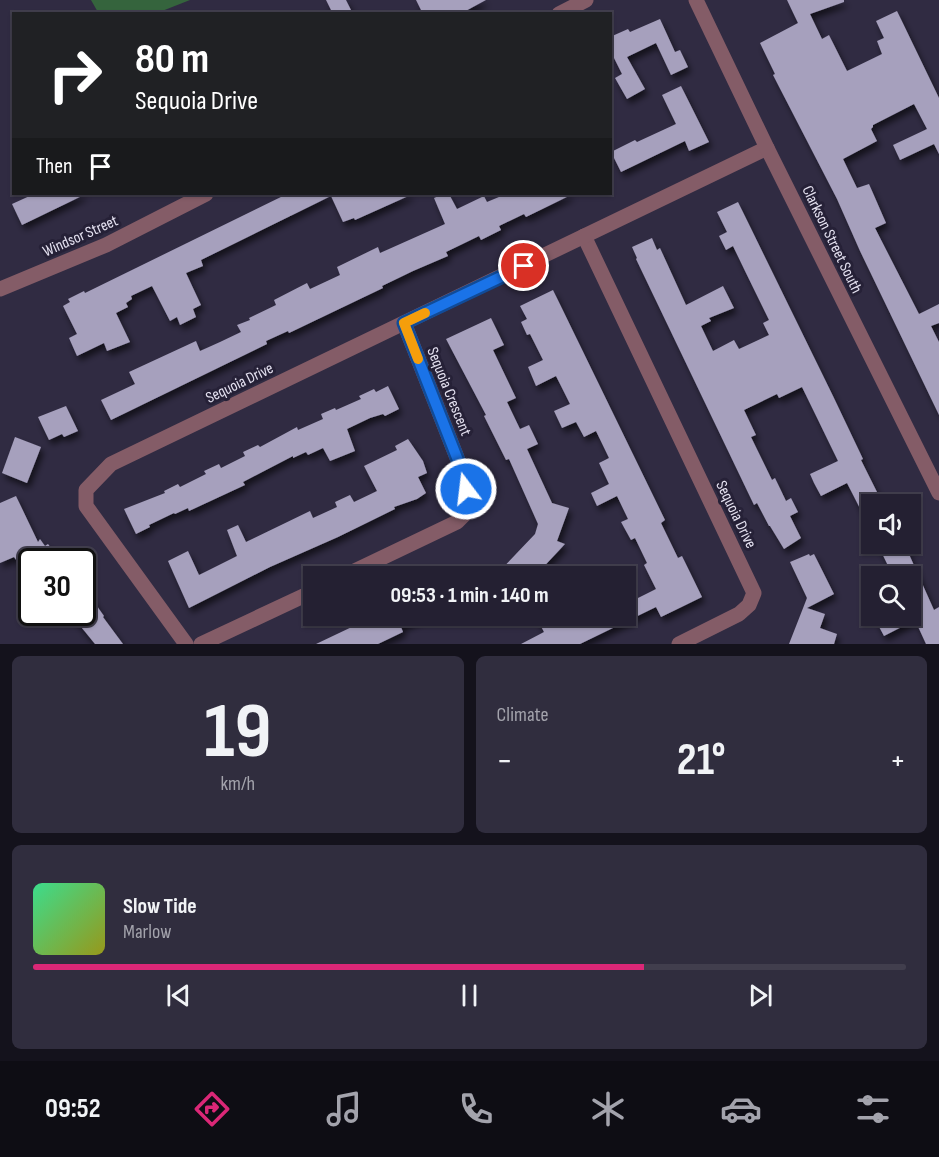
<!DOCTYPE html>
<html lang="en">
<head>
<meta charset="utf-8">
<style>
  body { margin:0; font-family:"Sofia Sans Condensed",sans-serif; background:#302d3e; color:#f1f3f6; height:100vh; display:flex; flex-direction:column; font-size:22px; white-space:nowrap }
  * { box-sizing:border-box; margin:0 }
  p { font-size:20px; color:#a3a3ac }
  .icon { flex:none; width:33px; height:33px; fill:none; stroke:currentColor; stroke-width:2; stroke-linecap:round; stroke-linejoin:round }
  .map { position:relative; height:644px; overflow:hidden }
  .sheet { display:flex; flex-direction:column; gap:12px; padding:12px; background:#14121c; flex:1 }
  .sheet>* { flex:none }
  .banner { position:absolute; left:12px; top:12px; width:600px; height:183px; border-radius:0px; box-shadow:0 2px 4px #0004,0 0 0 2px #413e4d; background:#202124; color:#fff; overflow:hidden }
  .buttons { position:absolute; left:861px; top:494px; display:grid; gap:12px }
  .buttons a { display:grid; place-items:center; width:60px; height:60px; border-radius:0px; background:#242032; box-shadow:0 2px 4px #0004,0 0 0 2px #413e4d; font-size:30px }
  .speed { position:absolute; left:18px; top:548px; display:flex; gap:12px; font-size:30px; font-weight:700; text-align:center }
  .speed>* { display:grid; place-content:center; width:78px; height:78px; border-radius:50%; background:#242032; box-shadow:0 2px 4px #0004,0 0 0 2px #413e4d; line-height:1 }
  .speed .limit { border:3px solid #111; border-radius:9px; background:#fff; color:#111 }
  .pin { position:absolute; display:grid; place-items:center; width:51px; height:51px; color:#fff; margin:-26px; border:3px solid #fff; border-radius:50%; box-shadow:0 2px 6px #0007 }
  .me { position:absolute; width:66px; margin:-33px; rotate:345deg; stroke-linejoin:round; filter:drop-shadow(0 0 4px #0008) }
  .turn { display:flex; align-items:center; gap:21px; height:126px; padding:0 24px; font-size:27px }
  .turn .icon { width:78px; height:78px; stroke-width:2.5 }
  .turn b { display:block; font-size:42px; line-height:51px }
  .then { display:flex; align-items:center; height:57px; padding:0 24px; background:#0003; gap:12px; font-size:22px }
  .big { font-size:45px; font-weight:700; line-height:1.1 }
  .sheet .widget { flex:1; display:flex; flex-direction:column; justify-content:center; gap:9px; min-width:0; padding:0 21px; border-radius:9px; background:#302d3e }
  .sheet .dial { align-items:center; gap:0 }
  .dial b { font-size:78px; line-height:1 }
  .song { display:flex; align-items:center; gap:18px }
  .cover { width:72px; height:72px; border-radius:9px; background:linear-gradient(135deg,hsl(150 70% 55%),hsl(60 70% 35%)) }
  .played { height:6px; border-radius:3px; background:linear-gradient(90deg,#db2777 70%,#413e4d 70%) }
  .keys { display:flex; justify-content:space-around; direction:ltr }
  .heat { display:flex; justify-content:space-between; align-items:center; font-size:33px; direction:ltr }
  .sheet .tiles { flex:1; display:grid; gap:12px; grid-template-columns:1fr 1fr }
  .widget:last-child { grid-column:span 2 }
  .trip { position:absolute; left:303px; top:566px; width:333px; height:60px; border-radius:0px; background:#242032; box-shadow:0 2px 4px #0004,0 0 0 2px #413e4d; font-weight:700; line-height:60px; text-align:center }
  .menu { display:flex; height:96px; justify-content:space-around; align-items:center; background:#0e0d14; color:#a3a3ac }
  .menu .icon { width:42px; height:42px }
  .menu .active { color:#db2777 }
  .menu b { font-size:27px; color:#f1f3f6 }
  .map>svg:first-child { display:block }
</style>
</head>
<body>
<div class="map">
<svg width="939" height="644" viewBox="0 0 939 644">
  <defs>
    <filter id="shadow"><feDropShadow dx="3" dy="5" stdDeviation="3" flood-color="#0009"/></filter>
  </defs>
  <rect width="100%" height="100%" fill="#302b42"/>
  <path fill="#35643d" d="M91,0H190L157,13L99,14Z"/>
  <g fill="#a6a0bd" filter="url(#shadow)">
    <path d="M326,0H346L353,14H333Z"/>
    <path d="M416,0H486L460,14H423Z"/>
    <path d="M787,0H844V2L810,14L822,39L829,35L847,71L882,54L877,41L884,38L876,21L897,11L939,98V154L934,144L900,160L893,145L927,129L914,104L873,125V127L871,129L877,141L843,159L857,188L869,184L886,223L875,228L919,314L939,304V323L931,326L939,342V415L860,251L837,199L773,75L775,74L760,43L798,23Z"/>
    <path d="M660,19L675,52L680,50L688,67L671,75L656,43L627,57L645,89L627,99L615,78L622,74L610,50V37L628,29L630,32Z"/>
    <path d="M681,86L709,142L689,151L685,141L621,172L611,152L635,140L637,142L676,124L662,95Z"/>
    <path d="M34,194H86L22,225L12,204Z"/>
    <path d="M287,194H413L355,220L354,218L343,222L331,196L201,260L203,266L186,273L201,305L193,309L196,317L180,325L177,317L170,321L152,286L131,296L132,299L126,303L128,307L116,313L130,342L107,351L104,343L77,356L69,338L77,334L63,306L70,302L68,299L84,291L85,293Z"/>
    <path d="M443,194H449L457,209L484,196L487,202L506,194H573L526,217L524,214L499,226L501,230L481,240L479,236L446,252L448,256L413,271L382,286L383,288L289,333L288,331L266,341L267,344L111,420L101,400L135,384L129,372L196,341L200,351L220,342L241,332L237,325L250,320L249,318L276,305L274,300L307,283L310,289L340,275L337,267L378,247L380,253L445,224L434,198Z"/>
    <path d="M738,202L833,396L863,459L861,460L883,504H872V532L847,483L821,496L814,483L810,474L838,461L802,387L779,398L777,394L744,410L756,435L751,437L772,480L775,478L786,501L791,498L798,512L790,516L801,538L784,549L770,526H769L757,503L754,505L636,259L637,258L632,247L652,238L657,250L660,248L686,305L723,286L734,308L709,318L711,321L701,326L713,351L734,340L739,349L769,335L763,323L769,320L745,271L733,246L726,250L719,236L727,232L717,212Z"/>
    <path d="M553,290L665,520L661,523L678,558L682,556L702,597L661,617L656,607L580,644H521L544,632L535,615H562L566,623L582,615H626V581L634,600L656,589L644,565L647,563L635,538L631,540L621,522L628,519L617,496L597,506L591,493L609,484L599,463L609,458L596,431L584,437L576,422L562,428L554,411L570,404L556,376L536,386L528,367L543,360L530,334L527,335L521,322L527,319L520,306Z"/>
    <path d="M491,318L504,345L493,350L516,398L507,402L520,429L529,425L538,444L527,449L552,503L569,508L557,541L565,544L535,576H495L535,534L538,524L509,459L506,460L484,416L486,415L446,339Z"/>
    <path d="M388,386L399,409L385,416L383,414L370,418L347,429L355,451L330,461L323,448L308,455L306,452L293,458V456L243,482L245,485L189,511L188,508L175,514L174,513L149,525L150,527L136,534L124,509L165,493L164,491L178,484L180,487L206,474L204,471L219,464L221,468L245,456L243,452L258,445L260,447L297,427L298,430L323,419L321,414L335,408L336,410L361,399L359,396L374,389L376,392Z"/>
    <path d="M66,406L78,431L64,437L62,434L49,440L38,417Z"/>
    <path d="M15,437L41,447L27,483L2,473Z"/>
    <path d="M408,439L423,461L427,473L418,477L426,493L417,499L394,507L395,509L338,537L270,567L189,608L168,561L188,551L199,575L237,556L227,530L238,525L246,542L310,511L313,518L337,507L335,502L350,495L354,502L377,491L364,466L397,450L395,446Z"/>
    <path d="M16,496L38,542L40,539L45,546L48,544L61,561H32V581L14,557L0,563V503Z"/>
    <path d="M877,543H904L934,610L939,607V644H926L915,620L884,636L876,621L889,615H910V576H893Z"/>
    <path d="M809,554L810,556L814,554L834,594L807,608L825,614L820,628L837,634L834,644H789L807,598L790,562Z"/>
    <path d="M82,585L104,616L103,617L123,644H95L73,617L82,612Z"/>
    <path d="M377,615H426L401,627L403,632L378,644H316Z"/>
  </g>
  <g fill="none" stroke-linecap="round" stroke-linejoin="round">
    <g stroke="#845c67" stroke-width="15">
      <path d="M559,14L586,0"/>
      <path d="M584,236L754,593L749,605L739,614L679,644"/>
      <path d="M0,289L106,245L206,194"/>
      <path d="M344,576L457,522L465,514L468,505L463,473L404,323"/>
      <path d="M186,644L86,506V490L111,464L767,148"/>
      <path d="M201,644L314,591"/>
    </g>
    <path stroke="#845c67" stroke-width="15" d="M696,0L767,148L939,493"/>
  </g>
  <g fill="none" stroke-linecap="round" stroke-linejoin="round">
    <defs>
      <path id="route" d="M466,489L463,473L404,323L524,266"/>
    </defs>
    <use href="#route" stroke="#114b97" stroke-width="15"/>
    <use href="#route" stroke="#1a73e8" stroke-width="10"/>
    <path stroke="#f59e0b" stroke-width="10" d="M418,359L404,323L425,313"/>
  </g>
  <g text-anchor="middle" stroke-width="6" stroke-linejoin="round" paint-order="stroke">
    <g font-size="16" fill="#e5e2f1" stroke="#262137">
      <text transform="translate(80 235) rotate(-24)" y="6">Windsor Street</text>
      <text transform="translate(833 239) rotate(64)" y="6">Clarkson Street South</text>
      <text transform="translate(239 382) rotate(-26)" y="6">Sequoia Drive</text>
      <text transform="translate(450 391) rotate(68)" y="6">Sequoia Crescent</text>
      <text transform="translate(737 514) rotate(64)" y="6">Sequoia Drive</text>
    </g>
  </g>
</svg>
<div class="buttons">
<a><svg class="icon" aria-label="sound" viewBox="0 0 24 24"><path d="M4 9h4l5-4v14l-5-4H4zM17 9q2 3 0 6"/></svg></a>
<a><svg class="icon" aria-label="search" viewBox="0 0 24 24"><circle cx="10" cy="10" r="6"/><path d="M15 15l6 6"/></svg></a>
</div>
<div class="speed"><div class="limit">30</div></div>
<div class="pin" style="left:524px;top:266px;background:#d93025"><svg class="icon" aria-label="arrive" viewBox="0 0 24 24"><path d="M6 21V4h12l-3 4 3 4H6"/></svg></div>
<svg class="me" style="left:466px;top:489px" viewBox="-20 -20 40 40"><circle r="17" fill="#1a73e8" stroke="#fff" stroke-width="3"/><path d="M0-11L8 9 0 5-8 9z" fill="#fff"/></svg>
<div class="trip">09:53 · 1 min · 140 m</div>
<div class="banner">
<div class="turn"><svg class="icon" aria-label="right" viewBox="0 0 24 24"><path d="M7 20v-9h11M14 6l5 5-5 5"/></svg><div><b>80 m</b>Sequoia Drive</div></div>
<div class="then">Then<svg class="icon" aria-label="arrive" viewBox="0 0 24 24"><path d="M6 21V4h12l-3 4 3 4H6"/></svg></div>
</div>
</div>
<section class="sheet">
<div class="tiles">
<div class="widget dial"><b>19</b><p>km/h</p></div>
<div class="widget"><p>Climate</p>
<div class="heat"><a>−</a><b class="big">21°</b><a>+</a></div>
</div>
<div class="widget">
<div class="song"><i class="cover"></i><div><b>Slow Tide</b><p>Marlow</p></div></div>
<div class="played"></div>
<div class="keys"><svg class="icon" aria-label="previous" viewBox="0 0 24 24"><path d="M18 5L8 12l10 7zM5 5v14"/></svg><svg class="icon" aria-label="pause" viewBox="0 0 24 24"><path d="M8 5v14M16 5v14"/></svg><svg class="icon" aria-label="next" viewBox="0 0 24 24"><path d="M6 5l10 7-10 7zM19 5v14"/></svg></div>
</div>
</div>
</section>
<nav class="menu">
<b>09:52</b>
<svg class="icon active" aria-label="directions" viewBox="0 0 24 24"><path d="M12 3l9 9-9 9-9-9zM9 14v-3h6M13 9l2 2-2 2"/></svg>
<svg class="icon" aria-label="music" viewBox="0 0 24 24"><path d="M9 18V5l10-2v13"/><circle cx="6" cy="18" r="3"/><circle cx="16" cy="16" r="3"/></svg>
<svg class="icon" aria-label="phone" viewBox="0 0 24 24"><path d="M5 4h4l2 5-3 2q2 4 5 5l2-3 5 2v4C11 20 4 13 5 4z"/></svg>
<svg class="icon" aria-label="climate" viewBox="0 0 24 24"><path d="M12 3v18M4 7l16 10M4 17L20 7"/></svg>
<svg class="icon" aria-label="car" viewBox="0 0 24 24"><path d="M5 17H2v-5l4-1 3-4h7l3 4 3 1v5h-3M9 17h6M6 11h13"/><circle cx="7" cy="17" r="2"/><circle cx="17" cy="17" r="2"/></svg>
<svg class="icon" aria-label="filters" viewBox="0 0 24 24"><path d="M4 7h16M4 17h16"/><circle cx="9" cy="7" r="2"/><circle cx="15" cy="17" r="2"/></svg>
</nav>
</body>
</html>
